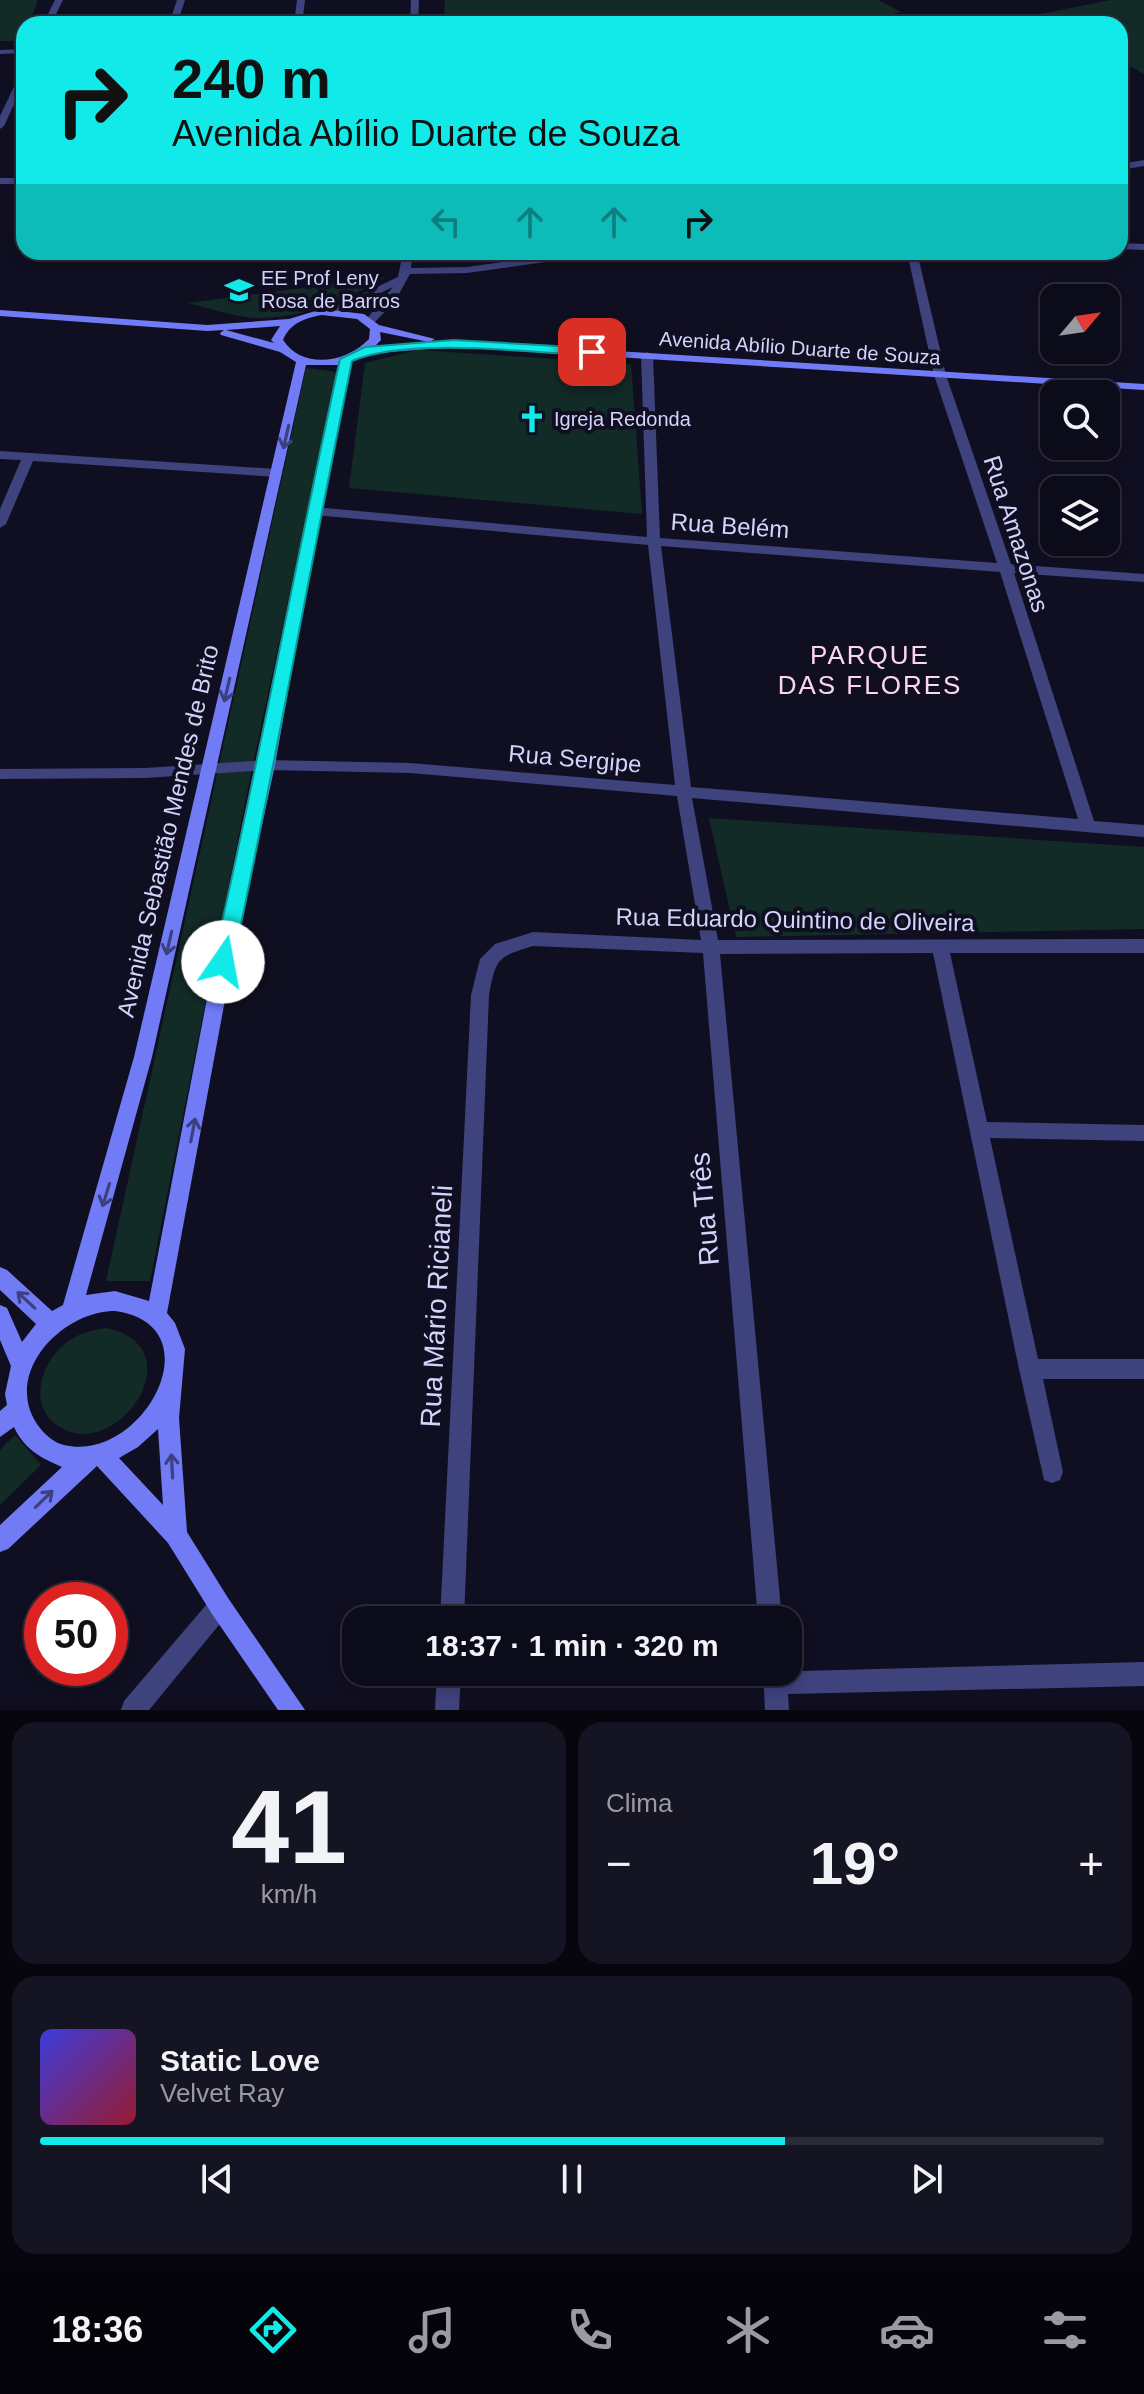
<!DOCTYPE html>
<html lang="pt">
<head>
<meta charset="utf-8">
<style>
  body { margin:0; font-family:Helvetica,sans-serif; background:#151422; color:#f1f3f6; height:100vh; display:flex; flex-direction:column; font-size:30px; white-space:nowrap }
  * { box-sizing:border-box; margin:0 }
  p { font-size:26px; color:#9a9ba2 }
  .icon { flex:none; width:44px; height:44px; fill:none; stroke:currentColor; stroke-width:2; stroke-linecap:round; stroke-linejoin:round }
  .map { position:relative; height:1710px; overflow:hidden }
  .panel { display:flex; flex-direction:column; gap:12px; padding:12px; background:#07060e; flex:1 }
  .panel>* { flex:none }
  .guide { position:absolute; left:16px; top:16px; width:1112px; height:244px; border-radius:24px; box-shadow:0 4px 12px #0003,0 0 0 2px #2c2b38; background:#11eae8; color:#111; overflow:hidden }
  .needle { width:52px; rotate:61deg }
  .controls { position:absolute; left:1040px; top:284px; display:grid; gap:16px }
  .controls a { display:grid; place-items:center; width:80px; height:80px; border-radius:16px; background:#0c0b19; box-shadow:0 4px 12px #0003,0 0 0 2px #2c2b38; font-size:40px }
  .speed { position:absolute; left:24px; top:1582px; display:flex; gap:16px; font-size:40px; font-weight:700; text-align:center }
  .speed>* { display:grid; place-content:center; width:104px; height:104px; border-radius:50%; background:#0c0b19; box-shadow:0 4px 12px #0003,0 0 0 2px #2c2b38; line-height:1 }
  .speed .limit { border:12px solid #d22; background:#fff; color:#111 }
  .pin { position:absolute; display:grid; place-items:center; width:68px; height:68px; color:#fff; margin:-34px; border-radius:16px; box-shadow:0 4px 12px #0006 }
  .me { position:absolute; width:88px; margin:-44px; rotate:12deg; stroke-linejoin:round; filter:drop-shadow(0 0 6px #0008) }
  .turn { display:flex; align-items:center; gap:28px; height:168px; padding:0 24px; font-size:36px }
  .turn .icon { width:104px; height:104px; stroke-width:2.5 }
  .turn b { display:block; font-size:56px; line-height:68px }
  .lanes { display:flex; align-items:center; height:76px; padding:0 24px; background:#0003; justify-content:center; gap:40px; direction:ltr }
  .lanes .off { opacity:.35 }
  .big { font-size:60px; font-weight:700; line-height:1.1 }
  .panel .tile { flex:1; display:flex; flex-direction:column; justify-content:center; gap:12px; min-width:0; padding:0 28px; border-radius:24px; background:#151422 }
  .panel .dial { align-items:center; gap:0 }
  .dial b { font-size:104px; line-height:1 }
  .song { display:flex; align-items:center; gap:24px }
  .cover { width:96px; height:96px; border-radius:12px; background:linear-gradient(135deg,hsl(240 70% 55%),hsl(350 70% 35%)) }
  .played { height:8px; border-radius:4px; background:linear-gradient(90deg,#11eae8 70%,#2c2b38 70%) }
  .keys { display:flex; justify-content:space-around; direction:ltr }
  .heat { display:flex; justify-content:space-between; align-items:center; font-size:44px; direction:ltr }
  .panel .tiles { flex:1; display:grid; gap:12px; grid-template-columns:1fr 1fr }
  .tile:last-child { grid-column:span 2 }
  .trip { position:absolute; left:342px; top:1606px; width:460px; height:80px; border-radius:24px; background:#0c0b19; box-shadow:0 4px 12px #0003,0 0 0 2px #2c2b38; font-weight:700; line-height:80px; text-align:center }
  .menu { display:flex; height:128px; justify-content:space-around; align-items:center; background:#05040a; color:#9a9ba2 }
  .menu .icon { width:56px; height:56px }
  .menu .active { color:#11eae8 }
  .menu b { font-size:36px; color:#f1f3f6 }
  .map>svg:first-child { display:block }
</style>
</head>
<body>
<div class="map">
<svg width="1144" height="1710" viewBox="0 0 1144 1710">
  <rect width="100%" height="100%" fill="#100f21"/>
  <g fill="#132b27">
    <path d="M0,0H38L29,24H24L23,41H0Z"/>
    <path d="M445,0H878L901,12L854,24H444Z"/>
    <path d="M1111,0H1144V74L1120,61V24H1052L1035,15Z"/>
    <path d="M386,277C350,298 305,317 262,318C239,319 211,308 188,303Z"/>
    <path d="M417,350L631,364L642,514L349,488L365,363Z"/>
    <path d="M306,368L337,372L250,778L150,1281H106Z"/>
    <path d="M709,818L1144,847V929L736,937Z"/>
    <path d="M107,1328C200,1349 111,1472 53,1422C28,1399 44,1359 67,1342C79,1333 93,1330 107,1328Z"/>
    <path d="M15,1435L41,1465L0,1505V1450Z"/>
  </g>
  <g fill="none" stroke-linecap="round" stroke-linejoin="round">
    <g fill="#3e427d" fill-rule="evenodd">
      <path d="M55,0H63L51,24H43Z"/>
      <path d="M177,0H185L177,24H169Z"/>
      <path d="M297,0H305L302,24H294Z"/>
      <path d="M411,0H419L418,24H410Z"/>
      <path d="M24,49V53L0,54V50Z"/>
      <path d="M24,71V83L4,126L0,129V116L20,74Z"/>
      <path d="M1144,160V166L1120,170V164Z"/>
      <rect x="0" y="178" width="24" height="6"/>
      <path d="M1120,243L1144,244V250L1120,249Z"/>
      <path d="M403,252H413L411,268L467,267L573,252H600L595,255L467,273L410,274L395,301L373,324L364,322L393,287L339,313H331V309L398,277Z"/>
      <path d="M907,252H917L946,375L1011,564L1144,574V582L1014,573L1094,821L1144,825V837L692,798L718,940L1144,939V953H950L987,1122L1144,1125V1141L990,1138L1038,1359H1144V1379H1043L1063,1472L1060,1480L1052,1483L1044,1480L1019,1369L933,953L720,954L782,1620H758L703,953L533,946C497,957 496,958 489,995L464,1620H440L471,995L480,959L495,944L533,932L701,940L677,796L410,773L267,770L145,778L0,779V769L145,768L267,760L410,763L675,785L648,545L314,515L308,511L314,507L647,537L641,355L647,352L653,355L660,538L997,563L934,375ZM661,546L1000,572L1078,819L691,787Z"/>
      <path d="M0,451L277,469L283,473L277,477L33,461L6,524L0,528V509L21,460L0,459Z"/>
      <path d="M220,1594L228,1598L232,1606L228,1614L149,1710H121L124,1701L212,1598Z"/>
      <path d="M1144,1662V1686L788,1694L789,1710H765L763,1672Z"/>
      <path d="M437,1672H461L459,1710H435Z"/>
    </g>
    <path fill="#717bf5" fill-rule="evenodd" d="M322,309L364,314L379,325L435,339L429,342L380,332L381,340L374,347L454,341L1144,384V390L454,347L365,354L351,361L320,511L275,765L232,962L167,1313L175,1323L185,1349L179,1418L187,1532L228,1598L305,1710H278L212,1614L168,1543L97,1466L8,1549L0,1552V1525L62,1467C41,1458 24,1449 14,1427L0,1437V1411L7,1405L5,1394L11,1366L0,1340V1305L7,1308L22,1342L36,1324L0,1290V1267L7,1270L52,1311L63,1305L134,1057L296,362L280,352L221,335L220,333L224,330L207,331L0,316V310L207,325L289,319ZM322,315L357,319L370,329L369,339C346,363 303,370 283,340C290,323 305,318 322,315ZM280,326L271,340L274,343L226,330ZM306,365H339L308,511L259,765L214,962L149,1301L115,1291L86,1295L152,1057ZM115,1311C217,1325 143,1464 64,1445C55,1443 46,1436 40,1428C0,1377 60,1311 115,1311ZM158,1429L163,1505L119,1458L138,1447Z"/>
  </g>
  <defs><path id="oneway-shaft" d="M-6 0H5M1.5-3L5.5 0L1.5 3" fill="none" stroke-width="1.6" stroke-linecap="round" stroke-linejoin="round" transform="scale(2)"/></defs>
  <g stroke="#3c4080">
    <use href="#oneway-shaft" transform="translate(286 437) rotate(103)"/>
    <use href="#oneway-shaft" transform="translate(227 690) rotate(103)"/>
    <use href="#oneway-shaft" transform="translate(169 943) rotate(103)"/>
    <use href="#oneway-shaft" transform="translate(193 1130) rotate(-79)"/>
    <use href="#oneway-shaft" transform="translate(106 1195) rotate(107)"/>
    <use href="#oneway-shaft" transform="translate(26 1300) rotate(-137)"/>
    <use href="#oneway-shaft" transform="translate(172 1466) rotate(-93)"/>
    <use href="#oneway-shaft" transform="translate(44 1499) rotate(-44)"/>
  </g>
  <path fill="#11eae8" stroke="#0b9897" stroke-width="2" d="M454,340L592,348L598,352L592,356C530,352 407,337 352,361C311,561 276,762 233,962L230,968H216L213,962C259,762 296,560 340,359L365,347Z"/>
  <defs>
    <symbol id="school-bare" viewBox="-9 -9 18 18"><path d="M0-5L7-2L0 1L-7-2ZM-4 1L0 2.5L4 1V4Q0 6-4 4Z" fill="#11eae8" stroke="#100f21" stroke-width="2.5" paint-order="stroke"/></symbol>
    <symbol id="church-bare" viewBox="-9 -9 18 18"><path d="M-1.2-6h2.4v3.5h3.3v2.4h-3.3V6h-2.4V-.1h-3.3v-2.4h3.3Z" fill="#11eae8" stroke="#100f21" stroke-width="2.5" paint-order="stroke"/></symbol>
  </defs>
  <g fill-rule="evenodd">
    <use href="#school-bare" x="219" y="270" width="40" height="40"/>
    <use href="#church-bare" x="512" y="399" width="40" height="40"/>
  </g>
  <g text-anchor="middle" stroke-width="8" stroke-linejoin="round" paint-order="stroke">
    <g font-size="20" fill="#d3d3fc" stroke="#100f21" text-anchor="start">
      <text x="261" y="285">EE Prof Leny<tspan x="261" dy="23">Rosa de Barros</tspan></text>
      <text x="554" y="426">Igreja Redonda</text>
    </g>
    <g font-size="20" fill="#d3d3fc" stroke="#100f21">
      <text transform="translate(800 348) rotate(4)" y="7">Avenida Abílio Duarte de Souza</text>
    </g>
    <g font-size="24" fill="#d3d3fc" stroke="#100f21">
      <text transform="translate(730 526) rotate(4)" y="8">Rua Belém</text>
      <text transform="translate(1016 534) rotate(72)" y="8">Rua Amazonas</text>
      <text transform="translate(575 759) rotate(5)" y="8">Rua Sergipe</text>
      <text transform="translate(168 831) rotate(-77)" y="8">Avenida Sebastião Mendes de Brito</text>
      <text transform="translate(795 920) rotate(1)" y="8">Rua Eduardo Quintino de Oliveira</text>
    </g>
    <g font-size="26" letter-spacing="2" fill="#fcd5f2" stroke="#100f21">
      <text x="870" y="664">PARQUE<tspan x="870" dy="30">DAS FLORES</tspan></text>
    </g>
    <g font-size="28" fill="#d3d3fc" stroke="#100f21">
      <text transform="translate(704 1209) rotate(-95)" y="10">Rua Três</text>
      <text transform="translate(436 1306) rotate(-87)" y="10">Rua Mário Ricianeli</text>
    </g>
  </g>
</svg>
<div class="controls">
<a><svg class="needle" viewBox="-14 -14 28 28"><path d="M0-13l5 13h-10z" fill="#e53935"/><path d="M0 13l5-13h-10z" fill="#9a9ba2"/></svg></a>
<a><svg class="icon" aria-label="search" viewBox="0 0 24 24"><circle cx="10" cy="10" r="6"/><path d="M15 15l6 6"/></svg></a>
<a><svg class="icon" aria-label="layers" viewBox="0 0 24 24"><path d="M12 4l9 5-9 5-9-5zM3 14l9 5 9-5"/></svg></a>
</div>
<div class="speed"><div class="limit">50</div></div>
<div class="pin" style="left:592px;top:352px;background:#d93025"><svg class="icon" aria-label="arrive" viewBox="0 0 24 24"><path d="M6 21V4h12l-3 4 3 4H6"/></svg></div>
<svg class="me" style="left:223px;top:962px" viewBox="-20 -20 40 40"><circle r="19" fill="#fff"/><path d="M0-13L10 11 0 6-10 11z" fill="#11eae8"/></svg>
<div class="trip">18:37 · 1 min · 320 m</div>
<div class="guide">
<div class="turn"><svg class="icon" aria-label="right" viewBox="0 0 24 24"><path d="M7 20v-9h11M14 6l5 5-5 5"/></svg><div><b>240 m</b>Avenida Abílio Duarte de Souza</div></div>
<div class="lanes"><svg class="icon off" aria-label="left" viewBox="0 0 24 24"><path d="M17 20v-9H6M10 6l-5 5 5 5"/></svg><svg class="icon off" aria-label="ahead" viewBox="0 0 24 24"><path d="M12 20V5M6 11l6-6 6 6"/></svg><svg class="icon off" aria-label="ahead" viewBox="0 0 24 24"><path d="M12 20V5M6 11l6-6 6 6"/></svg><svg class="icon" aria-label="right" viewBox="0 0 24 24"><path d="M7 20v-9h11M14 6l5 5-5 5"/></svg></div>
</div>
</div>
<section class="panel">
<div class="tiles">
<div class="tile dial"><b>41</b><p>km/h</p></div>
<div class="tile"><p>Clima</p>
<div class="heat"><a>−</a><b class="big">19°</b><a>+</a></div>
</div>
<div class="tile">
<div class="song"><i class="cover"></i><div><b>Static Love</b><p>Velvet Ray</p></div></div>
<div class="played"></div>
<div class="keys"><svg class="icon" aria-label="previous" viewBox="0 0 24 24"><path d="M18 5L8 12l10 7zM5 5v14"/></svg><svg class="icon" aria-label="pause" viewBox="0 0 24 24"><path d="M8 5v14M16 5v14"/></svg><svg class="icon" aria-label="next" viewBox="0 0 24 24"><path d="M6 5l10 7-10 7zM19 5v14"/></svg></div>
</div>
</div>
</section>
<nav class="menu">
<b>18:36</b>
<svg class="icon active" aria-label="directions" viewBox="0 0 24 24"><path d="M12 3l9 9-9 9-9-9zM9 14v-3h6M13 9l2 2-2 2"/></svg>
<svg class="icon" aria-label="music" viewBox="0 0 24 24"><path d="M9 18V5l10-2v13"/><circle cx="6" cy="18" r="3"/><circle cx="16" cy="16" r="3"/></svg>
<svg class="icon" aria-label="phone" viewBox="0 0 24 24"><path d="M5 4h4l2 5-3 2q2 4 5 5l2-3 5 2v4C11 20 4 13 5 4z"/></svg>
<svg class="icon" aria-label="climate" viewBox="0 0 24 24"><path d="M12 3v18M4 7l16 10M4 17L20 7"/></svg>
<svg class="icon" aria-label="car" viewBox="0 0 24 24"><path d="M5 17H2v-5l4-1 3-4h7l3 4 3 1v5h-3M9 17h6M6 11h13"/><circle cx="7" cy="17" r="2"/><circle cx="17" cy="17" r="2"/></svg>
<svg class="icon" aria-label="filters" viewBox="0 0 24 24"><path d="M4 7h16M4 17h16"/><circle cx="9" cy="7" r="2"/><circle cx="15" cy="17" r="2"/></svg>
</nav>
</body>
</html>
